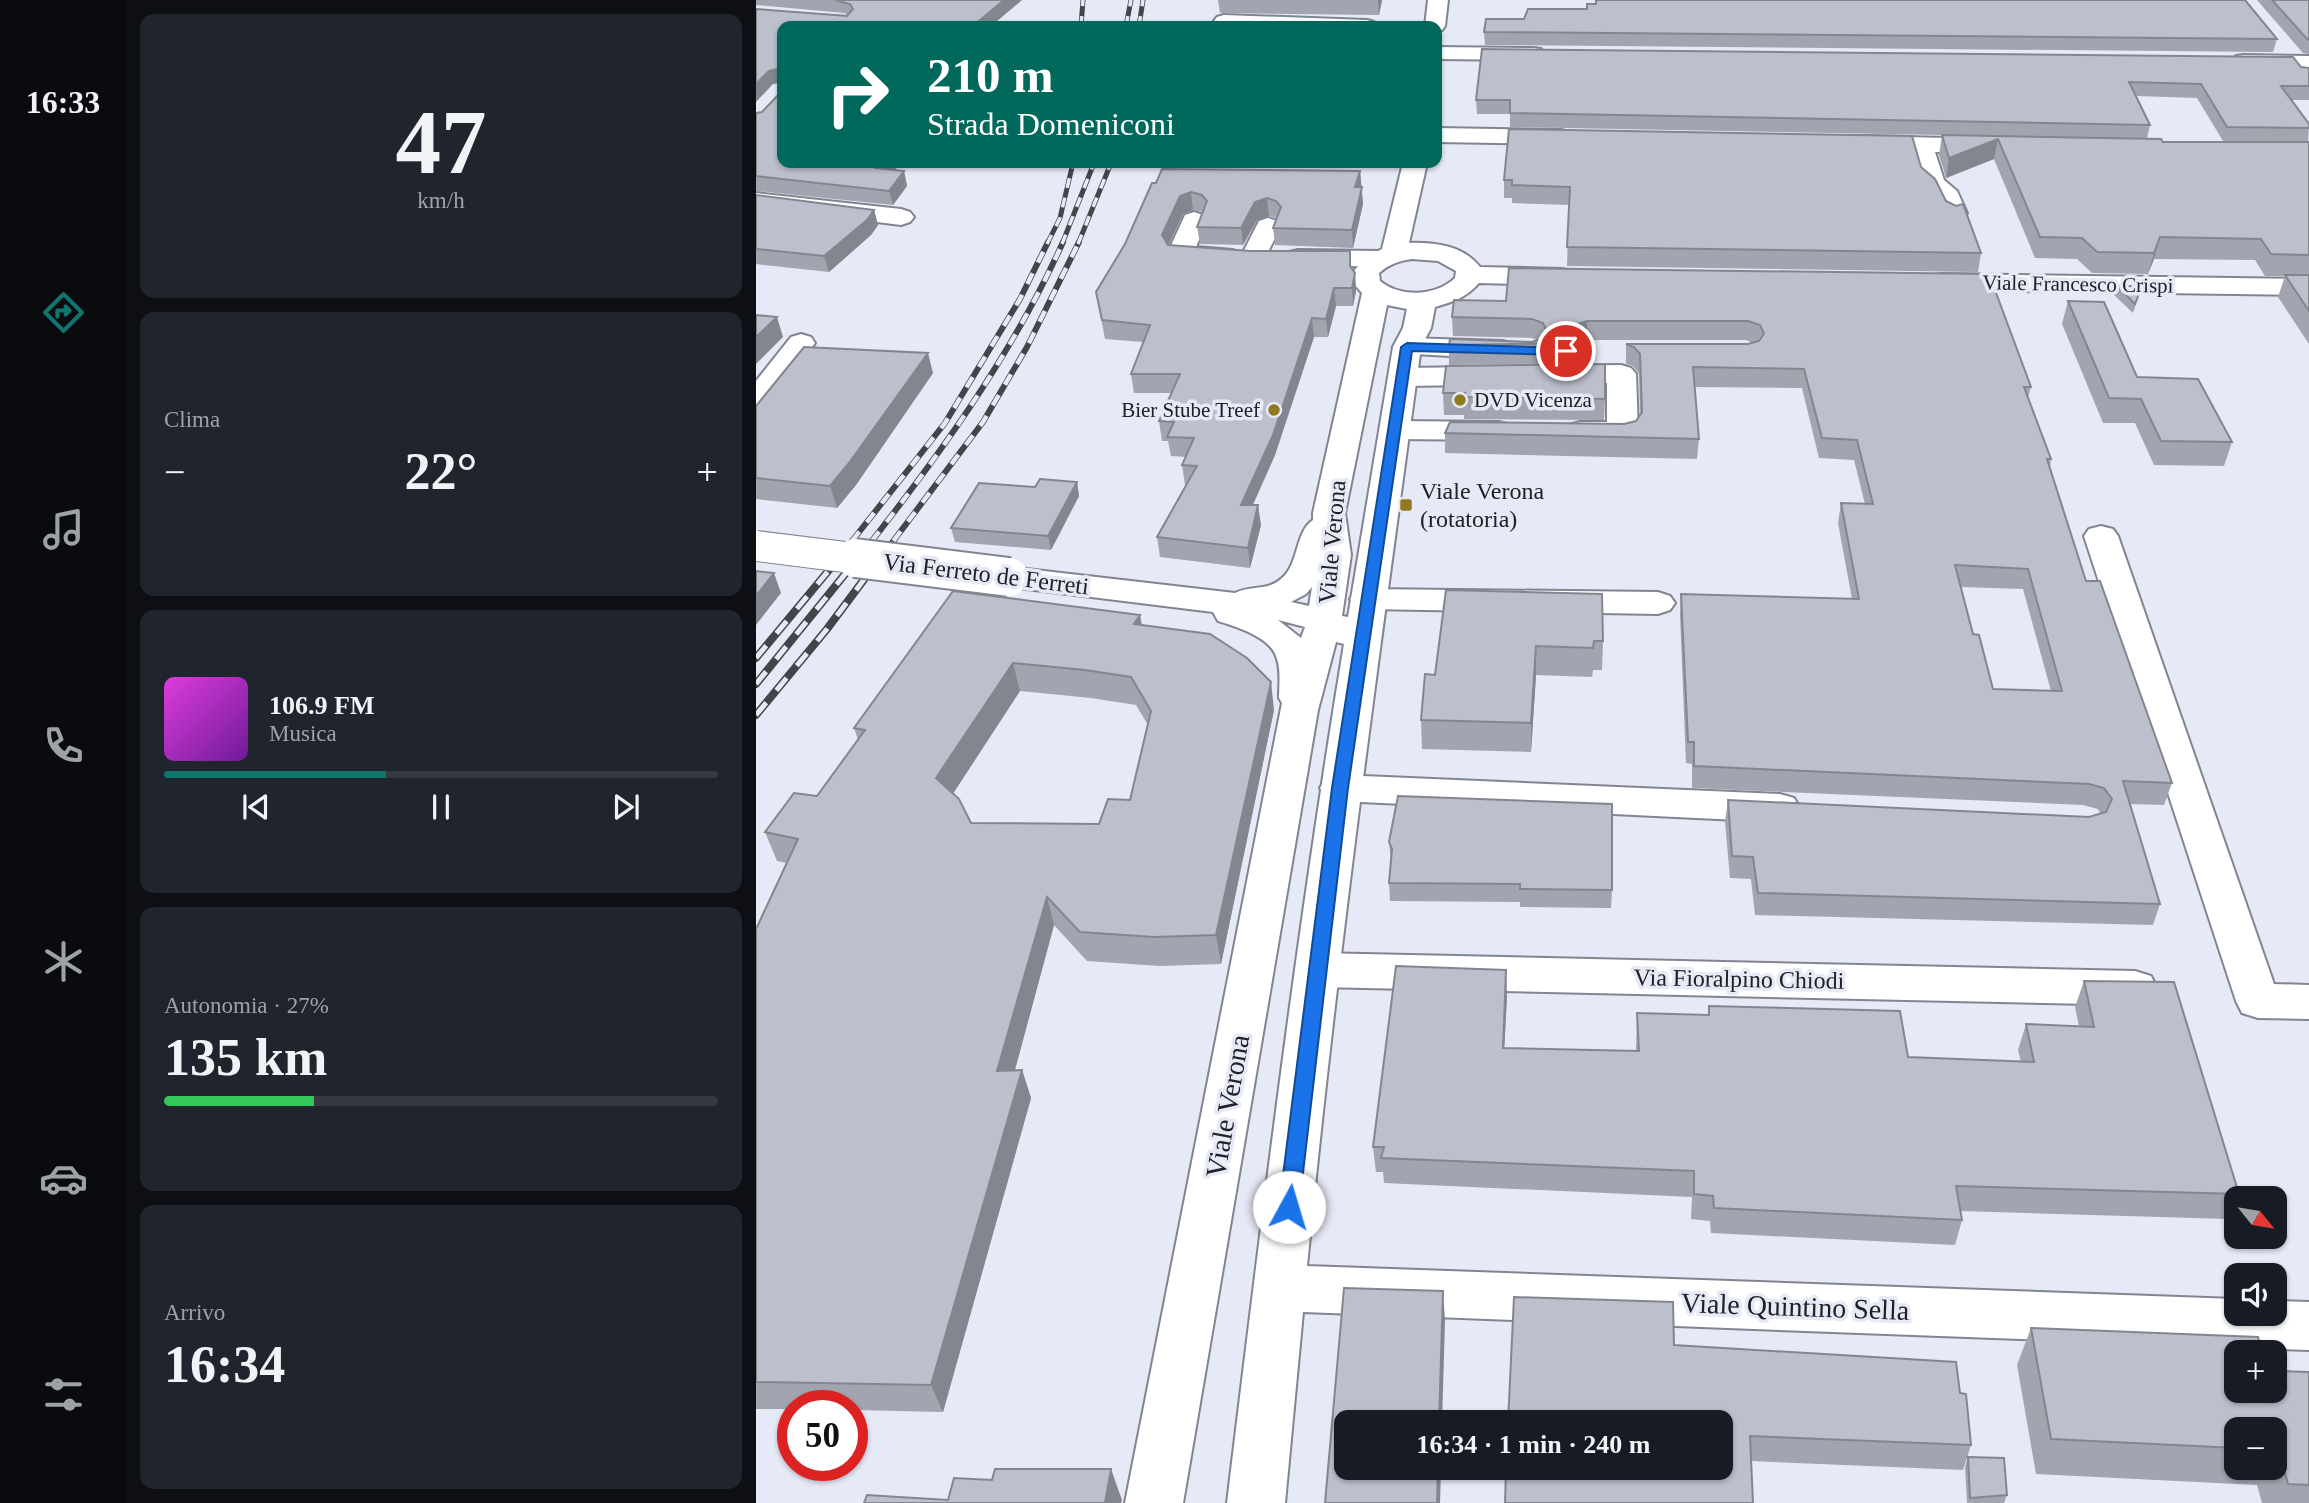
<!DOCTYPE html>
<html lang="it">
<head>
<meta charset="utf-8">
<style>
  body { margin:0; font-family:Georgia,serif; background:#20242c; color:#f1f3f6; height:100vh; display:flex; flex-direction:column; font-size:26px; white-space:nowrap }
  * { box-sizing:border-box; margin:0 }
  p { font-size:23px; color:#9ea1a6 }
  .icon { flex:none; width:38px; height:38px; fill:none; stroke:currentColor; stroke-width:2; stroke-linecap:round; stroke-linejoin:round }
  .map { position:relative; flex:1; overflow:hidden }
  .drawer { display:flex; flex-direction:column; gap:14px; padding:14px; background:#0d0f14; width:630px }
  .drawer>* { flex:none }
  .hud { position:absolute; left:21px; top:21px; width:665px; height:147px; border-radius:14px; box-shadow:0 2px 5px #0004; background:#00695c; color:#fff; overflow:hidden }
  .needle { width:46px; rotate:120deg }
  .controls { position:absolute; left:1468px; top:1186px; display:grid; gap:14px }
  .controls a { display:grid; place-items:center; width:63px; height:63px; border-radius:14px; background:#171b24; box-shadow:0 2px 5px #0004; font-size:35px }
  .speed { position:absolute; left:21px; top:1390px; display:flex; gap:14px; font-size:35px; font-weight:700; text-align:center }
  .speed>* { display:grid; place-content:center; width:91px; height:91px; border-radius:50%; background:#171b24; box-shadow:0 2px 5px #0004; line-height:1 }
  .speed .limit { border:10px solid #d22; background:#fff; color:#111 }
  .pin { position:absolute; display:grid; place-items:center; width:60px; height:60px; color:#fff; margin:-30px; border:4px solid #fff; border-radius:50%; box-shadow:0 2px 7px #0007 }
  .me { position:absolute; width:77px; margin:-38px; rotate:6deg; stroke-linejoin:round; filter:drop-shadow(0 0 5px #0008) }
  .turn { display:flex; align-items:center; gap:24px; height:147px; padding:0 35px; font-size:32px }
  .turn .icon { width:91px; height:91px; stroke-width:2.5 }
  .turn b { display:block; font-size:49px; line-height:60px }
  .big { font-size:52px; font-weight:700; line-height:1.1 }
  .drawer .widget { flex:1; display:flex; flex-direction:column; justify-content:center; gap:10px; min-width:0; padding:0 24px; border-radius:14px; background:#20242c }
  .drawer .dial { align-items:center; gap:0 }
  .dial b { font-size:91px; line-height:1 }
  .song { display:flex; align-items:center; gap:21px }
  .cover { width:84px; height:84px; border-radius:10px; background:linear-gradient(135deg,hsl(300 70% 55%),hsl(280 70% 35%)) }
  .played { height:7px; border-radius:4px; background:linear-gradient(90deg,#0f766e 40%,#363941 40%) }
  .keys { display:flex; justify-content:space-around; direction:ltr }
  .heat { display:flex; justify-content:space-between; align-items:center; font-size:38px; direction:ltr }
  .charge { height:10px; border-radius:5px; background:linear-gradient(90deg,#34c759 27%,#363941 0) }
  .trip { position:absolute; left:578px; top:1410px; width:399px; height:70px; border-radius:14px; background:#171b24; box-shadow:0 2px 5px #0004; font-weight:700; line-height:70px; text-align:center }
  main { display:flex; flex:1; min-height:0 }
  .menu { display:flex; flex-direction:column; width:126px; justify-content:space-around; align-items:center; background:#090b0e; color:#9ea1a6 }
  .menu .icon { width:49px; height:49px }
  .menu .selected { color:#0f766e }
  .menu b { font-size:32px; color:#f1f3f6 }
  .map>svg:first-child { display:block }
</style>
</head>
<body>
<main>
<nav class="menu">
<b>16:33</b>
<svg class="icon selected" aria-label="directions" viewBox="0 0 24 24"><path d="M12 3l9 9-9 9-9-9zM9 14v-3h6M13 9l2 2-2 2"/></svg>
<svg class="icon" aria-label="music" viewBox="0 0 24 24"><path d="M9 18V5l10-2v13"/><circle cx="6" cy="18" r="3"/><circle cx="16" cy="16" r="3"/></svg>
<svg class="icon" aria-label="phone" viewBox="0 0 24 24"><path d="M5 4h4l2 5-3 2q2 4 5 5l2-3 5 2v4C11 20 4 13 5 4z"/></svg>
<svg class="icon" aria-label="climate" viewBox="0 0 24 24"><path d="M12 3v18M4 7l16 10M4 17L20 7"/></svg>
<svg class="icon" aria-label="car" viewBox="0 0 24 24"><path d="M5 17H2v-5l4-1 3-4h7l3 4 3 1v5h-3M9 17h6M6 11h13"/><circle cx="7" cy="17" r="2"/><circle cx="17" cy="17" r="2"/></svg>
<svg class="icon" aria-label="filters" viewBox="0 0 24 24"><path d="M4 7h16M4 17h16"/><circle cx="9" cy="7" r="2"/><circle cx="15" cy="17" r="2"/></svg>
</nav>
<section class="drawer">
<div class="widget dial"><b>47</b><p>km/h</p></div>
<div class="widget"><p>Clima</p>
<div class="heat"><a>−</a><b class="big">22°</b><a>+</a></div>
</div>
<div class="widget">
<div class="song"><i class="cover"></i><div><b>106.9 FM</b><p>Musica</p></div></div>
<div class="played"></div>
<div class="keys"><svg class="icon" aria-label="previous" viewBox="0 0 24 24"><path d="M18 5L8 12l10 7zM5 5v14"/></svg><svg class="icon" aria-label="pause" viewBox="0 0 24 24"><path d="M8 5v14M16 5v14"/></svg><svg class="icon" aria-label="next" viewBox="0 0 24 24"><path d="M6 5l10 7-10 7zM19 5v14"/></svg></div>
</div>
<div class="widget"><p>Autonomia · 27%</p><b class="big">135 km</b><div class="charge"></div></div>
<div class="widget"><p>Arrivo</p><b class="big">16:34</b></div>
</section>
<div class="map">
<svg width="1553" height="1503" viewBox="0 0 1553 1503">
  <rect width="100%" height="100%" fill="#e6e9f6"/>
  <g fill="none" stroke-linecap="round" stroke-linejoin="round">
    <defs>
      <g id="street">
        <path d="M468,15L611,20L618,22L621,26L461,25L458,21L461,17Z"/>
        <path d="M681,47L777,48L785,49L788,54L785,59L777,60L681,59Z"/>
        <path d="M1488,55L1553,56V68L1480,66L1477,61L1480,56Z"/>
        <path d="M681,128L805,130L813,132L817,137L813,142L805,144L681,142Z"/>
        <path d="M1106,136L1235,139L1243,141L1247,146L1243,151L1235,153L1179,152L1188,180L1201,191L1211,213L1207,218L1198,221L1189,218L1178,195L1165,184L1155,151L1098,148L1094,143L1098,138Z"/>
        <path d="M0,193L145,209L154,212L158,217L154,222L145,225L0,207Z"/>
        <path d="M438,212L447,215L451,220L440,247L477,250L481,256L477,262L468,264L415,260L411,254L429,215Z"/>
        <path d="M512,218L521,221L525,226L506,264L497,266L488,264L484,258L503,221Z"/>
        <path d="M542,250L624,251L633,253L637,259L633,265L624,267L533,264L529,258L533,252Z"/>
        <path d="M45,334L55,337L59,343L11,407L0,410V381L35,337Z"/>
        <path d="M651,338L747,341L757,344L761,350L757,356L747,359L641,353L637,347L641,341Z"/>
        <path d="M865,365L875,368L880,374L882,432L878,438C858,443 833,442 813,437L809,431L813,425L824,422H851V383L648,386L638,383L633,377L638,371L648,368Z"/>
        <path d="M640,421L743,422L754,425L758,431L754,437L743,440L640,439L629,436L625,430L629,424Z"/>
        <path d="M1345,526L1357,529L1362,536L1518,984L1553,985V1019L1502,1018L1486,1013L1480,1001L1328,536L1333,529Z"/>
        <path d="M611,589L902,592L914,596L919,603L914,610L902,614L611,609L599,606L594,599L599,592Z"/>
        <path d="M584,775L1024,794L1038,798L1044,808L1038,818L1024,822L584,801L570,798L564,788L570,778Z"/>
        <path d="M562,953L1379,971L1395,976L1401,988L1395,1000L1379,1005L562,987L546,982L540,970L546,958Z"/>
      </g>
      <g id="secondary">
        <path d="M672,0H692L689,26L686,30L681,32V26H669Z"/>
        <path d="M647,163H671L653,243C679,242 708,246 724,267L806,269L815,271L819,277L815,283L806,285L723,283C711,297 697,302 679,307L675,328L665,347C623,653 581,958 551,1266L1480,1299V1314H1519V1301L1553,1302V1350L547,1312L529,1503H471C506,1216 541,929 588,644L580,642L562,710L427,1503H369L526,703L523,698C523,685 525,671 521,659C516,637 480,627 462,621L457,612L253,587L241,584L236,577L241,570L253,567L479,593C494,585 513,591 526,578C543,564 539,532 557,520V513L606,293L598,284L597,272L610,257L626,249ZM656,259L682,261L700,271L699,278C680,296 645,298 624,281L623,273C633,264 643,261 656,259ZM631,305L651,309L647,328L637,347L592,617L586,616L595,555L589,513ZM556,587L553,606L535,602L550,594ZM522,620L549,627L545,638Z"/>
        <path d="M1185,274L1553,279V295L1185,290L1175,288L1172,282L1175,276Z"/>
      </g>
    </defs>
    <use href="#street" stroke="#828591" stroke-width="4"/>
    <use href="#secondary" stroke="#828591" stroke-width="4"/>
    <use href="#street" fill="#fff" fill-rule="evenodd"/>
    <use href="#secondary" fill="#fff" fill-rule="evenodd"/>
    <defs>
      <g id="rail-far2">
        <path d="M325,26L327,0"/>
        <path d="M370,26L375,0"/>
        <path d="M383,26L387,0"/>
        <path d="M291,244L304,218L317,163"/>
        <path d="M306,244L338,163"/>
        <path d="M322,244L355,163"/>
      </g>
      <g id="rail-far1">
        <path d="M81,560L189,423L264,299L292,242"/>
        <path d="M101,560C179,461 255,358 307,242"/>
        <path d="M123,560L227,422L271,347L323,242"/>
      </g>
      <g id="rail">
        <path d="M0,658L83,558"/>
        <path d="M0,684L102,558"/>
        <path d="M0,715L71,629L124,558"/>
      </g>
    </defs>
    <use href="#rail-far2" stroke="#44454b" stroke-width="5"/>
    <use href="#rail-far1" stroke="#44454b" stroke-width="6"/>
    <use href="#rail" stroke="#44454b" stroke-width="8"/>
    <use href="#rail-far2" stroke="#e6e9f6" stroke-width="3.5" stroke-dasharray="10" stroke-linecap="butt"/>
    <use href="#rail-far1" stroke="#e6e9f6" stroke-width="4.5" stroke-dasharray="12" stroke-linecap="butt"/>
    <use href="#rail" stroke="#e6e9f6" stroke-width="5" stroke-dasharray="16" stroke-linecap="butt"/>
    <defs>
      <path id="secondary-bridge-far1" d="M0,546L113,560"/>
      <path id="secondary-bridge" d="M99,558L253,577"/>
    </defs>
    <use href="#secondary-bridge-far1" stroke="#828591" stroke-width="32" stroke-linecap="butt"/>
    <use href="#secondary-bridge" stroke="#828591" stroke-width="42" stroke-linecap="butt"/>
    <use href="#secondary-bridge-far1" stroke="#fff" stroke-width="30"/>
    <use href="#secondary-bridge" stroke="#fff" stroke-width="38"/>
  </g>
  <g fill="#a2a4af" fill-rule="evenodd">
    <path d="M0,0H266L235,26H26V163H146L138,170L148,171L151,186L137,205L0,191V113L6,112L24,93V83L17,84L0,9L92,15L88,13L0,5Z"/>
    <path d="M462,0H626L623,15L464,13Z"/>
    <path d="M1501,0H1553V54L1547,53Z"/>
    <path d="M840,4L1521,39L1517,52L729,45L728,32L768,19L831,9Z"/>
    <path d="M1545,67L1553,68V100H1536L1553,124L1552,142H1553V344L1522,297L1529,276H1509L1499,260L1398,259L1392,274L1336,273L1321,259L1279,258L1238,159L1190,178L1183,155L1186,135L754,127V114H721L720,100ZM1380,96L1441,98L1467,141L1513,142H1407L1391,138L1394,125Z"/>
    <path d="M1165,167L1225,253L1222,272L811,266L813,205L756,203V198H748V180Z"/>
    <path d="M604,171L607,204L597,248L519,245L517,228L521,218L513,216L501,220L487,245L444,244L441,227L447,212L437,210L427,214L412,245L596,268L599,273L600,291L597,306H580L572,337H558L519,455L497,505L505,525L494,568L404,557L401,537L430,485H429L426,465L430,457L415,456L412,441H406L403,421L415,393H378L375,374L387,342L349,339L340,292L369,244L396,183Z"/>
    <path d="M0,195L118,210L122,225L115,235L73,272L0,264Z"/>
    <path d="M1233,274L1275,387L1272,397L1295,459L1294,468L1330,581L1416,783L1408,805L1374,804L1404,904L1397,925L999,915L995,879L974,878L969,822L972,800L1333,817L1344,813L1342,809L1327,805L936,788V764L930,763L924,615L925,594L1096,599L1082,523L1085,503L1109,504L1098,460L1063,458L1046,388L939,387L943,439L941,459L689,453V433L868,424L880,421L884,414L883,374L877,366L870,364V344H992L997,343L990,340H831L825,342L829,343L828,363L693,365V345L776,342L781,340L776,338L697,336L696,317L750,301ZM1205,587L1267,589L1295,691L1237,689L1217,634Z"/>
    <path d="M1361,286H1386L1377,313L1358,295Z"/>
    <path d="M1312,301L1381,377L1476,442L1468,466L1398,465L1379,423H1347L1306,324Z"/>
    <path d="M177,373L100,485L81,508L0,499V406Z"/>
    <path d="M687,393L849,399L848,420L708,419V415H688Z"/>
    <path d="M321,482L323,496L295,550L199,542L195,528L279,487Z"/>
    <path d="M690,590L847,641L846,670H837L836,677L780,675L775,752L666,749L665,720L679,675Z"/>
    <path d="M197,591L386,625L518,710L465,964L404,966L331,961L298,925L259,1070H266L275,1098L187,1412L96,1410V1405H37V1409H0V929L31,863L21,861L9,832L61,796L102,740L98,728ZM264,691L335,698L380,705L392,725L374,800L343,824L215,823L197,793Z"/>
    <path d="M633,842L856,890L855,908L764,907V902L634,901L633,883L635,862Z"/>
    <path d="M1328,981L1483,1194L1472,1219L1205,1211L1206,1220L1199,1245L955,1233L954,1221L935,1219L936,1197L628,1183L627,1172H620L617,1147L751,996L748,1048L880,1051L881,1013L952,1015L953,1006L1152,1057L1265,1062L1262,1050L1270,1024L1323,1026L1319,1007Z"/>
    <path d="M1275,1328L1480,1391L1553,1373V1503H1506L1501,1485L1280,1474L1261,1365ZM1480,1430H1519V1468H1480Z"/>
    <path d="M918,1345L1204,1393L1215,1445L1207,1470L995,1461Z"/>
    <path d="M1212,1457L1251,1495L1248,1503H1211L1209,1467Z"/>
  </g>
  <g fill="#84868f">
    <path d="M248,0H266L235,26H217Z"/>
    <path d="M622,0H626L623,15Z"/>
    <path d="M21,69L25,82L17,84L0,102V84L13,71Z"/>
    <path d="M1242,139L1238,159L1190,178L1193,158Z"/>
    <path d="M127,163H146L124,183L120,168Z"/>
    <path d="M148,171L151,186L137,205L133,191Z"/>
    <path d="M604,171L607,204L597,248L596,230L599,187Z"/>
    <path d="M435,192L437,210L427,214L409,253L406,235L424,196Z"/>
    <path d="M511,198L513,216L501,220L487,245L485,228L499,202Z"/>
    <path d="M118,210L122,225L115,235L73,272L68,256Z"/>
    <path d="M1404,237L1398,259L1392,274L1398,253Z"/>
    <path d="M599,273L600,291L597,306L596,288Z"/>
    <path d="M578,288L580,306L572,337L570,319Z"/>
    <path d="M21,317L27,337L0,364V337Z"/>
    <path d="M556,318L558,337L519,455L488,524L485,505Z"/>
    <path d="M831,321V340L820,344L815,331L821,324Z"/>
    <path d="M172,353L177,373L100,485L81,508L74,486Z"/>
    <path d="M321,482L323,496L295,550L292,536Z"/>
    <path d="M502,505L505,525L494,568L492,548Z"/>
    <path d="M18,573L25,593L0,625V596Z"/>
    <path d="M384,615L389,642L378,624Z"/>
    <path d="M780,646V675L775,752V723Z"/>
    <path d="M257,663L264,691L189,806L180,778Z"/>
    <path d="M515,682L518,710L465,964L460,935Z"/>
    <path d="M291,897L298,925L251,1099L241,1071Z"/>
    <path d="M750,970L751,996L747,1073V1048Z"/>
    <path d="M266,1070L275,1098L187,1412L175,1385Z"/>
    <path d="M687,1291L689,1320L686,1423H683Z"/>
    <path d="M682,1468H685L684,1503H681Z"/>
    <path d="M355,1469L366,1500L365,1503H349Z"/>
  </g>
  <g fill="#bcbfcc" stroke="#84868f" stroke-width="2" fill-rule="evenodd">
    <path d="M79,0H248L217,26H26V163H127L120,168L148,171L133,191L0,176V113L6,112L24,93L25,71L21,69L13,71L0,84V9L91,16L97,9L94,4Z"/>
    <path d="M840,0H1489L1521,39L728,32L730,19H768L772,9H831V4H840Z"/>
    <path d="M1516,0H1553V40L1551,39Z"/>
    <path d="M726,49L1537,57L1545,67L1553,68V86H1525L1553,124V128L1471,127L1445,84L1373,82L1394,125L754,113V100H720Z"/>
    <path d="M753,129L1156,136L1165,167L1179,179L1190,201L1200,206L1207,204L1225,253L811,247L814,187L756,185V180H748Z"/>
    <path d="M1186,135L1405,139L1407,142H1553V255L1515,254L1505,239L1404,237L1398,253L1341,252L1326,238L1284,237L1242,139L1193,158Z"/>
    <path d="M406,169L604,171L599,187H606L596,230L517,228L525,207L520,201L511,198L499,202L485,228L441,227L451,201L446,195L435,192L424,196L406,235L412,245L495,251H594V266L599,273L596,288H578L570,319L556,318L517,435L485,505H502L492,548L401,537L441,466L426,465L438,438L411,437L418,422L403,421L424,374H375L394,325L346,320L340,292L369,244L396,183H400Z"/>
    <path d="M0,195L118,210L111,220L68,256L0,249Z"/>
    <path d="M753,268L1233,274L1275,387H1268L1295,459H1291L1330,581H1344L1416,783L1367,781L1404,904L1002,893L997,857L976,856L972,800L1333,817L1350,812L1356,799L1348,788L1333,784L938,766V742H932L925,594L1103,599L1085,503L1117,504L1101,440L1066,438L1048,369L937,367L943,439L689,433L694,422L868,424L880,421L886,412L884,354L878,347L870,344H992L1003,341L1008,334L1004,325L992,321H831L821,324L815,331L819,340L829,343L693,345L694,339L776,342L786,339L791,332L787,323L776,319L696,317L698,300L750,301ZM1199,565L1272,569L1306,691L1237,689L1223,635L1217,634Z"/>
    <path d="M1529,275H1553V311Z"/>
    <path d="M1361,286H1386L1379,304Z"/>
    <path d="M1312,301L1348,302L1381,377L1442,379L1476,442L1405,441L1385,399L1353,398Z"/>
    <path d="M0,315L21,317L0,337Z"/>
    <path d="M48,347L172,353L93,463L74,486L0,478V406Z"/>
    <path d="M849,364V399L707,397L709,393H687L690,366Z"/>
    <path d="M284,479L321,482L292,536L195,528L223,483L279,487Z"/>
    <path d="M0,571L18,573L0,596Z"/>
    <path d="M690,590L846,594L847,641H838L837,648L780,646L775,723L665,720L669,674L679,675Z"/>
    <path d="M197,591L384,615L378,624L454,634L491,658L515,682L460,935L398,937L324,932L291,897L241,1071L266,1070L175,1385L0,1382V929L42,839L9,832L38,793L61,796L109,730L98,728ZM257,663L329,670L375,677L395,711L374,800L352,799L343,824L215,823L203,799L180,778Z"/>
    <path d="M642,796L856,804V890L764,889V884L633,883L636,849L633,842Z"/>
    <path d="M640,966L750,970L747,1048L883,1051L881,1013L953,1015V1006L1144,1011L1152,1057L1278,1062L1270,1024L1338,1027L1328,981L1418,982L1483,1194L1200,1186L1206,1220L958,1208L957,1196L938,1194V1171L625,1158L628,1147H617Z"/>
    <path d="M588,1288L687,1291L683,1423H590V1468H682L681,1503H569Z"/>
    <path d="M758,1297L917,1302L918,1345L1200,1362L1204,1393L1210,1394L1215,1445L994,1436L997,1503H749L750,1468H964V1423H752Z"/>
    <path d="M1275,1328L1502,1337L1507,1353H1480V1391H1519V1371L1553,1372V1485L1532,1484L1523,1450H1519V1430H1480V1448L1295,1439Z"/>
    <path d="M1212,1457L1248,1458L1251,1495L1214,1498Z"/>
    <path d="M239,1469H355L349,1503H108L111,1495L192,1500L198,1478L236,1480Z"/>
  </g>
  <path fill="#1a73e8" stroke="#114b97" stroke-width="2" d="M651,343L810,348L816,351L810,355L656,351L592,788L543,1207L540,1213L533,1216L526,1213L523,1207L576,788L645,347Z"/>
  <g fill="#8f7a20" stroke="#e6e9f6" stroke-width="2.5">
    <circle cx="704" cy="400" r="7"/>
    <circle cx="518" cy="410" r="7"/>
    <rect x="643" y="498" width="14" height="14" rx="3.5"/>
  </g>
  <g text-anchor="middle" stroke-width="7" stroke-linejoin="round" paint-order="stroke">
    <g font-size="21" fill="#202126" stroke="#e6e9f6">
      <text transform="translate(1322 284) rotate(1)" y="7">Viale Francesco Crispi</text>
    </g>
    <g font-size="21" fill="#202126" stroke="#e6e9f6" text-anchor="start">
      <text x="718" y="407">DVD Vicenza</text>
      <text x="504" y="417" text-anchor="end">Bier Stube Treef</text>
    </g>
    <g font-size="24" fill="#202126" stroke="#e6e9f6" text-anchor="start">
      <text x="664" y="499">Viale Verona<tspan x="664" dy="28">(rotatoria)</tspan></text>
    </g>
    <g font-size="24" fill="#202126" stroke="#e6e9f6">
      <text transform="translate(576 542) rotate(-85)" y="8">Viale Verona</text>
      <text transform="translate(230 574) rotate(7)" y="8">Via Ferreto de Ferreti</text>
      <text transform="translate(983 979) rotate(1)" y="8">Via Fioralpino Chiodi</text>
    </g>
    <g font-size="28" fill="#202126" stroke="#e6e9f6">
      <text transform="translate(471 1106) rotate(-80)" y="10">Viale Verona</text>
      <text transform="translate(1039 1306) rotate(2)" y="10">Viale Quintino Sella</text>
    </g>
  </g>
</svg>
<div class="controls">
<a><svg class="needle" viewBox="-14 -14 28 28"><path d="M0-13l5 13h-10z" fill="#e53935"/><path d="M0 13l5-13h-10z" fill="#9ea1a6"/></svg></a>
<a><svg class="icon" aria-label="sound" viewBox="0 0 24 24"><path d="M4 9h4l5-4v14l-5-4H4zM17 9q2 3 0 6"/></svg></a>
<a>+</a>
<a>−</a>
</div>
<div class="speed"><div class="limit">50</div></div>
<div class="pin" style="left:810px;top:351px;background:#d93025"><svg class="icon" aria-label="arrive" viewBox="0 0 24 24"><path d="M6 21V4h12l-3 4 3 4H6"/></svg></div>
<svg class="me" style="left:533px;top:1207px" viewBox="-20 -20 40 40"><circle r="19" fill="#fff"/><path d="M0-13L10 11 0 6-10 11z" fill="#1a73e8"/></svg>
<div class="trip">16:34 · 1 min · 240 m</div>
<div class="hud">
<div class="turn"><svg class="icon" aria-label="right" viewBox="0 0 24 24"><path d="M7 20v-9h11M14 6l5 5-5 5"/></svg><div><b>210 m</b>Strada Domeniconi</div></div>
</div>
</div>
</main>
</body>
</html>
